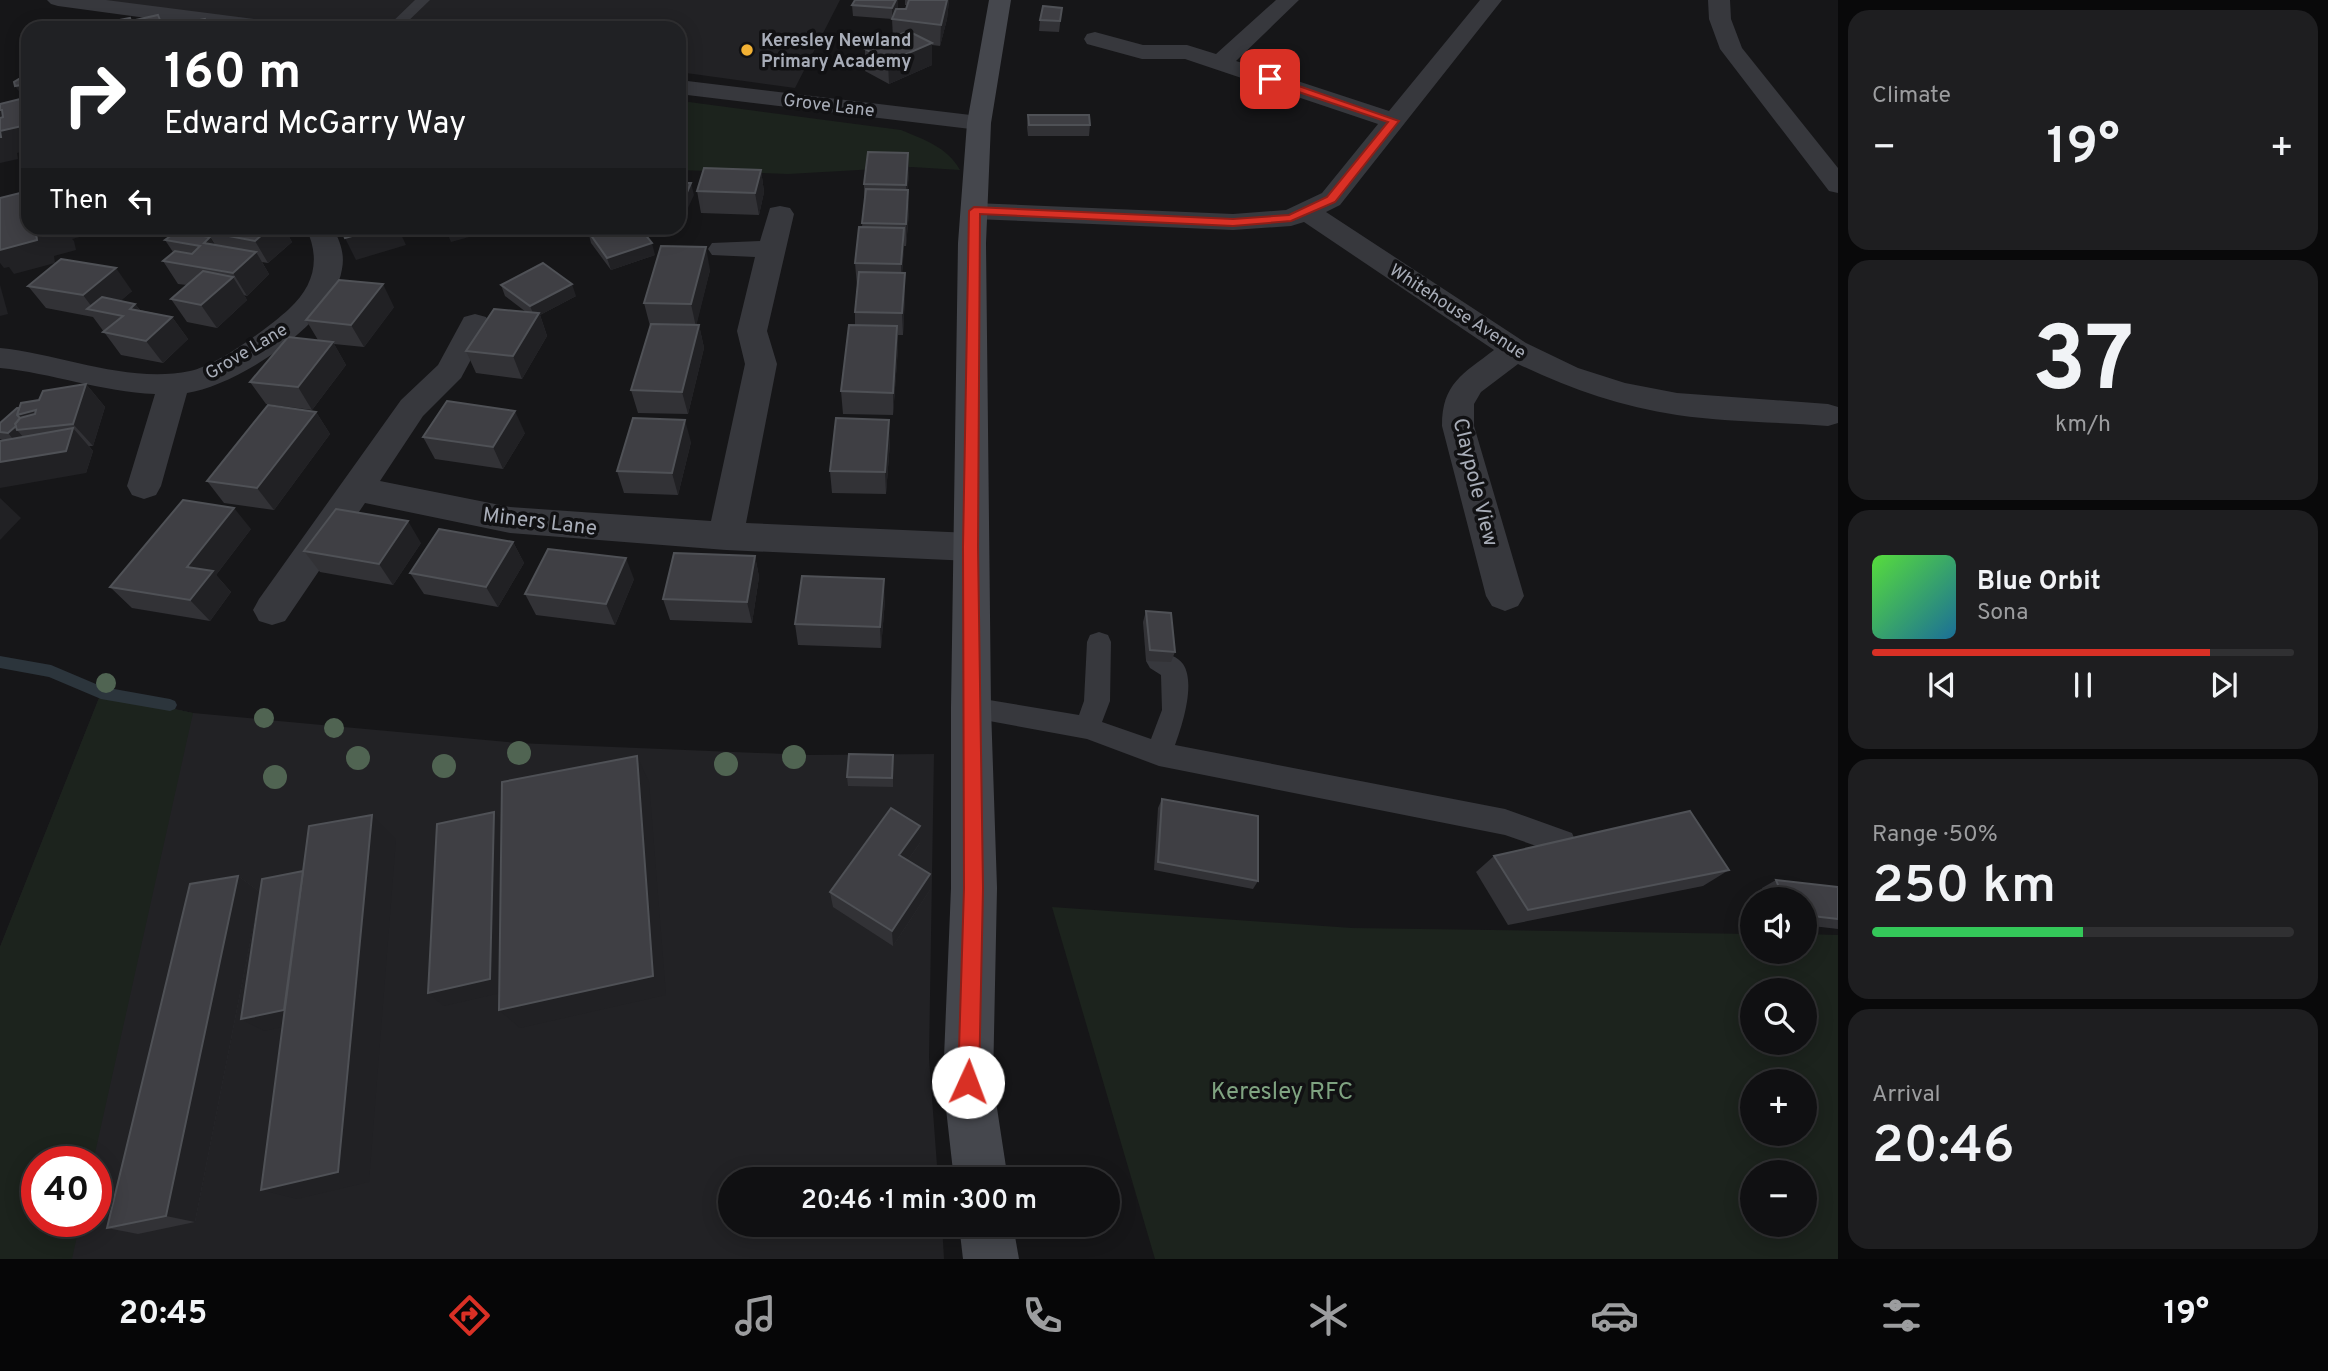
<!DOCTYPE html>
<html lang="en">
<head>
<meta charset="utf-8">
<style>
  body { margin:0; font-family:Overpass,sans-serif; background:#1e1e20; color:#f1f3f6; height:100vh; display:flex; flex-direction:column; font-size:26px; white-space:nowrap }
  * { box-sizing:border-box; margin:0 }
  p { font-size:23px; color:#9c9d9f }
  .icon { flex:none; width:38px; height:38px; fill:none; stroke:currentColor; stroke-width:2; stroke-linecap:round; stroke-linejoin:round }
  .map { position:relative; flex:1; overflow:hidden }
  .drawer { display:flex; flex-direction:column; gap:10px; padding:10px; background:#09090a; width:490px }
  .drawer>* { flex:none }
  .guide { position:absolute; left:21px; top:21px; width:665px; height:214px; border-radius:21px; box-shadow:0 4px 18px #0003,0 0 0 2px #303032; background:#202124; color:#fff; overflow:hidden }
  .controls { position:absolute; left:1740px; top:887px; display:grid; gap:14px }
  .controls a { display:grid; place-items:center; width:77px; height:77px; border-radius:50%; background:#101012; box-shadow:0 4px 18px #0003,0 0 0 2px #303032; font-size:35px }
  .speed { position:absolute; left:21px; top:1146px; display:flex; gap:14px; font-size:35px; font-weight:700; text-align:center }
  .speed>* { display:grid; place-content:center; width:91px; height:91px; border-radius:50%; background:#101012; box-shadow:0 4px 18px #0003,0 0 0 2px #303032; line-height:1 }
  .speed .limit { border:10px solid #d22; background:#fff; color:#111 }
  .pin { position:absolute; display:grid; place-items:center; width:60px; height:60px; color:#fff; margin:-30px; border-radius:14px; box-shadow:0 4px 10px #0006 }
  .me { position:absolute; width:77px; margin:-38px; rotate:2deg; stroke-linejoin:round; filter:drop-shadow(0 0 5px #0008) }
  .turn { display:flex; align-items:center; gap:24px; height:147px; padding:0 28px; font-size:32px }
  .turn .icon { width:91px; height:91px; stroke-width:2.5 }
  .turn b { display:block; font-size:49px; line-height:60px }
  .then { display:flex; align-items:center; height:66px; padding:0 28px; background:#0003; gap:14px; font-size:26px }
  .big { font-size:52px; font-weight:600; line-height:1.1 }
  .drawer .widget { flex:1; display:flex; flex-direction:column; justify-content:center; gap:10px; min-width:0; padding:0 24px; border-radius:21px; background:#1e1e20 }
  .drawer .dial { align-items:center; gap:0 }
  .dial b { font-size:91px; line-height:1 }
  .song { display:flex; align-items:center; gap:21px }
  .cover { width:84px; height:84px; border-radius:10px; background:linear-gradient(135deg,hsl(110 70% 55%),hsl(200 70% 35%)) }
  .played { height:7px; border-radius:4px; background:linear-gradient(90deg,#d93025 80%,#303032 80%) }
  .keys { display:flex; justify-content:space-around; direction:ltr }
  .heat { display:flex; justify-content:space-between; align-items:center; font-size:38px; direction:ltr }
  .charge { height:10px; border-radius:5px; background:linear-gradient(90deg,#34c759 50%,#303032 0) }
  .trip { position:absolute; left:718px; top:1167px; width:402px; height:70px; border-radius:35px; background:#101012; box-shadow:0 4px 18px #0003,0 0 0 2px #303032; font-weight:600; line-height:70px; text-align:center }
  .dock { display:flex; height:112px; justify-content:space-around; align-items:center; background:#060607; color:#9c9d9f }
  .dock .icon { width:49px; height:49px }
  .dock .active { color:#d93025 }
  .dock b { font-size:32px; color:#f1f3f6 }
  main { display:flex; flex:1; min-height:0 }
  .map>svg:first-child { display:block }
</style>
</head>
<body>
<main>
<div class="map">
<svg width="1838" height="1259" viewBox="0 0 1838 1259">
  <rect width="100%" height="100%" fill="#161618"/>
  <g fill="#222225" fill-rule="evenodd">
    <path d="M101,0H840L795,88L679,72V28H292Z"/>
    <path d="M101,693L193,713L517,743L808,755L934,754L929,1058L938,1179L730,1180V1225H942L944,1259H0V947ZM37,1162H96V1222H37Z"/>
  </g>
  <g fill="#1c231d" fill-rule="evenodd">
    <path d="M689,102L901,130C925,140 947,147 960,170L912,167L788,174L679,170V104Z"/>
    <path d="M101,693L193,713L93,1162H37V1222H80L72,1259H0V947Z"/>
    <path d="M1052,907L1352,928L1752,934V952H1804V934L1838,935V1259H1155ZM1752,990H1804V1043H1752ZM1752,1082H1804V1134H1752ZM1752,1172H1804V1225H1752Z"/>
  </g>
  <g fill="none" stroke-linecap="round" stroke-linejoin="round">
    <path fill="#2c353c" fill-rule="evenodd" d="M0,656L51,665L103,687L170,699L175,701L177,705L175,709L170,711L101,699L49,677L0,668Z"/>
    <g fill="#37383d" fill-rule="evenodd">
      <path d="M415,0H430L401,28H386Z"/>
      <path d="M1099,632L1108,635L1111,642L1110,701L1102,722L1151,739L1162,710L1161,675L1150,668L1146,661L1150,654L1159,651C1167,653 1178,657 1183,664C1196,683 1182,726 1175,745L1505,809L1572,833L1576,842L1572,851L1562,855L1505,835L1159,766L1087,739L962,716L958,708L962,700L971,697L1079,715L1084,701L1087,642L1090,635Z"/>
    </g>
    <g fill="#37383d" fill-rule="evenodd">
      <path d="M47,0H106L269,21L277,23L280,28H220L58,6L51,4Z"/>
      <path d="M1276,0H1299L1236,61L1389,111L1480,0H1502L1340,205L1326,212L1526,343L1578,368L1625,383L1677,393L1828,404L1838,407V423L1828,426C1778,422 1726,422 1677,415C1621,407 1568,388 1518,364L1481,392L1474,404V426L1524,596L1518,606L1505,611L1492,606L1486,596L1442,426C1442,383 1463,374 1494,350L1304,222L1291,226L1233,230L974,219L964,217L961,211L964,205L974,203L1233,214L1286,210L1322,193L1378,124L1185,59H1142L1087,44L1084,39L1087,34L1095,32L1143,45H1187L1216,54Z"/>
      <path d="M1708,0H1730L1731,19L1742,48L1838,168V193L1829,191L1720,49L1709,19Z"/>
      <path d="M679,80L979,116L988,118L991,123L988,128L979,130L679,94Z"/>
      <path d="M780,206L790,208L794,214L767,331L777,364L746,523L971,533L984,537L989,547L984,557L971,561L726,550L510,533L365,503L285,621L272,625L259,621L253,610L259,599L401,400L438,365L464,317L475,314L486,317L490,324L461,378L423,416L380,481L510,507L711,521L745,364L737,331L755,257L712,255L708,249L712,243L760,241L770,208Z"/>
      <path d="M306,228H333C340,241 345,254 342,269C334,323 238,385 187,393L161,486L156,495L144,499L132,495L127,486L155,394C102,392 52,373 0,368V348C61,354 128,384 190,371C217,366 268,328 289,309C314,286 321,259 306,228Z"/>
    </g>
    <g fill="#45474d" fill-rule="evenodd">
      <path d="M989,0H1011L991,123L986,243L991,708L997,888L993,1082L1008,1180H954L943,1082L951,888V708L958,243L967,123Z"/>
      <path d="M959,1225H1013L1019,1259H963Z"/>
    </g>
  </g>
  <g fill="#506452">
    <circle cx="106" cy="683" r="10"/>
    <circle cx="264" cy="718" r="10"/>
    <circle cx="334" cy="728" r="10"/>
    <circle cx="519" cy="753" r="12"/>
    <circle cx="794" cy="757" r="12"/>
    <circle cx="358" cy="758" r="12"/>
    <circle cx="726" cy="764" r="12"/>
    <circle cx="444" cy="766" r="12"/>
    <circle cx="275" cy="777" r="12"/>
  </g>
  <g fill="#323236">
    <path d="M905,0H949L947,19L940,46L932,45V65L889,84L865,71V49L893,38L892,19L853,16L852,5L898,6L897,9H906L907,5H905Z"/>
    <path d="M1062,8L1059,32L1039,31L1040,20Z"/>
    <path d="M1028,115L1090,125L1089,136H1028L1027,127Z"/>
    <path d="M761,170L764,192L759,215L701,213L697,191Z"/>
    <path d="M909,175L907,190L909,212L906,246H904L902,273H905V295L903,335H898V348L893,415L843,414L841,391L855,325V312L857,286L855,263L862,227L864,203V184Z"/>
    <path d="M212,228H284L292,242L268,263L262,262L269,274L247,296L244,295L247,300L217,328L187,322L171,299L187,285L178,284L163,261L173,252L165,240L215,245L207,232Z"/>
    <path d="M489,228H526L496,237Z"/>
    <path d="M588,231L655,255L611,270L591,243Z"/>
    <path d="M710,270L696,325H699L704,348L688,414L638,413L631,390L650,326L644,303Z"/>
    <path d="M501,285L576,296L540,315L547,336L522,379L476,373L466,351L526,312L505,296Z"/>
    <path d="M28,286L132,291L120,301L135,304L140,310L172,317L188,339L163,363L121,355L93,317L46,308Z"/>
    <path d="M394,307L364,347L334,344L346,365L312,410L266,404L250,382L318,340L306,320Z"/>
    <path d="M86,384L105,407L93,446H89L93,451L86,473L0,439V423L19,408L39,400Z"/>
    <path d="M316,412L330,434L274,510L224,503L207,481Z"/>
    <path d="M525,433L503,469L435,459L423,437Z"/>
    <path d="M691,442L678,495L624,493L617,471Z"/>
    <path d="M890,442L886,494L832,493L830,471Z"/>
    <path d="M251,529L216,575L231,592L210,621L132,608L110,587Z"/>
    <path d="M513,542L524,563L498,607L424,594L410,573Z"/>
    <path d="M421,543L393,585L320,572L304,551Z"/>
    <path d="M755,556L759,577L752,623L670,620L663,599Z"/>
    <path d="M634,579L615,625L536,615L525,594Z"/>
    <path d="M885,600L881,648L798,645L795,624Z"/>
    <path d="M1146,611L1175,652L1171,662L1146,661L1143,622Z"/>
    <path d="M893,755V787L848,786L847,777Z"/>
    <path d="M1162,799L1258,881L1253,889L1154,870L1158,808Z"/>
    <path d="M920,826V843L908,860L930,874V890L893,946L833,907L830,892Z"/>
    <path d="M1494,856L1729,870L1703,886L1508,925L1476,872Z"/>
    <path d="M238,876L260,892L195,1222L138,1234L107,1228Z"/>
    <path d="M1776,880L1838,887V929L1804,925V900H1766L1762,888Z"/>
  </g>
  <g fill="#212124">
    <path d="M896,0H898V6L892,19V8Z"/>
    <path d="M945,0H949L947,19L940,46L941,25Z"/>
    <path d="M158,15L165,28H150Z"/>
    <path d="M932,43V65L889,84L888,62Z"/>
    <path d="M28,84V104L15,86Z"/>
    <path d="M0,110L20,114L28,112V150L17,153L18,159L0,163Z"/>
    <path d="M908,153L909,175L906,207V185Z"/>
    <path d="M761,170L764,192L759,215L755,193Z"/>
    <path d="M691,183L694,195L681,223L679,211Z"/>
    <path d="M908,190L909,212L906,246V224Z"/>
    <path d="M57,228H82L83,236L72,239L74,241L76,250L54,256L55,263L14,274L9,267L4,268L0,263V249L36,233Z"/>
    <path d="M270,228H284L292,242L268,263L255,241Z"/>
    <path d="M380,228H398L406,245L356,260L345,238Z"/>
    <path d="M445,228H466L469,237L451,242Z"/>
    <path d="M492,228H526L496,237Z"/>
    <path d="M904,228V250L901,287V264Z"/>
    <path d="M210,237L224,260L204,243Z"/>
    <path d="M652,243L655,255L611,270L607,258Z"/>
    <path d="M706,247L710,270L696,327L691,304Z"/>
    <path d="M256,252L269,274L247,296L233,273Z"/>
    <path d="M116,268L132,291L107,313L95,311L83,295Z"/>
    <path d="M905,273V295L903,335L902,313Z"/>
    <path d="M233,277L247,300L217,328L201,305Z"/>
    <path d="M383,284L394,307L364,347L351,325Z"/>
    <path d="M572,284L576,296L540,315L547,336L522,379L513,356L535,318L530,306Z"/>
    <path d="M0,285L8,314L0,316Z"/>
    <path d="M135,304L152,326L130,309Z"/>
    <path d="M172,317L188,339L163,363L146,341Z"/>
    <path d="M699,325L704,348L688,414L682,392Z"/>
    <path d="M897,326L898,348L893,415V393Z"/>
    <path d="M333,342L346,365L312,410L298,387Z"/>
    <path d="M86,384L105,407L93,446L73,424Z"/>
    <path d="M36,410L51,426L17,430L25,439L73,428L93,451L86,473L0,488V453L13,439L8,433L17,415Z"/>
    <path d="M515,411L525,433L503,469L493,447Z"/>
    <path d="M316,412L330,434L274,510L257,488Z"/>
    <path d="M685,420L691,442L678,495L672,473Z"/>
    <path d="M889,420L890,442L886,494L885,472Z"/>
    <path d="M0,498L21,518L0,540Z"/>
    <path d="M234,508L251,529L216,575L231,592L210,621L190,600L187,567Z"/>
    <path d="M408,521L421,543L393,585L379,564Z"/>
    <path d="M513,542L524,563L498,607L486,587Z"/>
    <path d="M755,556L759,577L752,623L747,602Z"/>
    <path d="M626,558L634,579L615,625L606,604Z"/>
    <path d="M884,579L885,600L881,648L880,627Z"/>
    <path d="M637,756L649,782L666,995L520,1028L499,1010Z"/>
    <path d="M494,812L507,830L505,992L444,1006L428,993Z"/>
    <path d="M372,815L396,839L369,1182L297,1199L261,1190Z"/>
    <path d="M920,826V843L900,871L899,855Z"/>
    <path d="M930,874V890L893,946L892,931Z"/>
    <path d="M238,876L260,892L195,1222L166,1216Z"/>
    <path d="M295,1008L317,1020L264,1031L241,1019Z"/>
  </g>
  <g fill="#3f3f44" stroke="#4f5156" stroke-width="2">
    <path d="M855,0H896L892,8L852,5Z"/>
    <path d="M909,0H947L941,25L892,19L896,9H906Z"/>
    <path d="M1043,6L1062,8L1060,21L1040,20Z"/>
    <path d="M158,15L162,25L150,28H100L99,24L130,18L131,21Z"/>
    <path d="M205,19L208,25L222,22L224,28H176L175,25Z"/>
    <path d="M95,24L96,28H78Z"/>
    <path d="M908,31L932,43L888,62L865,49Z"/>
    <path d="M28,77V84L15,86L14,82L19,79Z"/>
    <path d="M28,97V112L20,114L22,126L0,131L1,137H0V118L3,117L2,110H0V104Z"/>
    <path d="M1028,115H1089L1090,125H1029Z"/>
    <path d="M868,152L908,153L906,185L864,184Z"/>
    <path d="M704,168L761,170L755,193L697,191Z"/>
    <path d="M679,183H691L679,211Z"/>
    <path d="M866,189L908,190L906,224L862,223Z"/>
    <path d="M28,191V228H58L36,233L37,240L0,250V198Z"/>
    <path d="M859,227L904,228L901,264L855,263Z"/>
    <path d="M212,228H270L255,241L207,232Z"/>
    <path d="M341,228H380L345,238Z"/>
    <path d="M600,228H640L652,243L607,258L588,231Z"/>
    <path d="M176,232L210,237L204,243L256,252L233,273L163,261L175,251L192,254L200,246L165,240Z"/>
    <path d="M661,246L706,247L691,304L644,303Z"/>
    <path d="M61,259L116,268L83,295L28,286Z"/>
    <path d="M543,263L572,284L530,306L501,285Z"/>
    <path d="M203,271L233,277L201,305L171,299Z"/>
    <path d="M859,272L905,273L902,313L855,312Z"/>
    <path d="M339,280L383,284L351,325L306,320Z"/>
    <path d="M102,297L135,304L130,309L172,317L146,341L103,332L123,316L87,309Z"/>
    <path d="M494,309L539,313L513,356L466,351Z"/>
    <path d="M651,324L699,325L682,392L631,390Z"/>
    <path d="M849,325L897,326L893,393L841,391Z"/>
    <path d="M288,337L333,342L298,387L250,382Z"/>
    <path d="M86,384L73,424L17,430L15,424L20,418L35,414L36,410L17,415L21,403L39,400L43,391Z"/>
    <path d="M447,401L515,411L493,447L423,437Z"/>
    <path d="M268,405L316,412L257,488L207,481Z"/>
    <path d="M17,408H19L17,415L20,418L15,424L16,426L8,433L0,432V423Z"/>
    <path d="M633,418L685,420L672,473L617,471Z"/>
    <path d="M836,418L889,420L885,472L830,471Z"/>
    <path d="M73,428L66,451L0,462V441Z"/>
    <path d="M183,500L234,508L187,567L213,571L190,600L110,587Z"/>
    <path d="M336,509L408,521L379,564L304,551Z"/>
    <path d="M439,529L513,542L486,587L410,573Z"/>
    <path d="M548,549L626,558L606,604L525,594Z"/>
    <path d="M674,553L755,556L747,602L663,599Z"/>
    <path d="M802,576L884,579L880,627L795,624Z"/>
    <path d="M1146,611L1171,613L1175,652L1150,650Z"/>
    <path d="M849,754L893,755L892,778L847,777Z"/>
    <path d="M637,756L653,976L499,1010L502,782Z"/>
    <path d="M1162,799L1258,816V881L1158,862Z"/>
    <path d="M891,808L920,826L899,855L930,874L892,931L830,892Z"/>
    <path d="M1690,811L1729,870L1528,910L1494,856Z"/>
    <path d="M494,812L490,979L428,993L437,824Z"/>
    <path d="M372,815L338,1172L261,1190L309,826Z"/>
    <path d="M303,871L284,1010L241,1019L262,879Z"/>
    <path d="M238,876L166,1216L107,1228L190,884Z"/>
    <path d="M1776,880L1838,887V919L1804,915V900H1784Z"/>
  </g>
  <path fill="#d93025" stroke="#8d1f18" stroke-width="2" d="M1266,77H1273L1399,121L1335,202L1291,221L1233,226L980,214L978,547L983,888L979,1082L976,1089L968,1092L961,1089L958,1082L964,888L963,547L969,211L974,207L1233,219L1289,215L1327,197L1388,122L1266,81Z"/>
  <circle fill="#f2b134" stroke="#111113" stroke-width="2.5" cx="747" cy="50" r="7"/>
  <g text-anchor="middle" stroke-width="7" stroke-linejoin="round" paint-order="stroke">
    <g font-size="18" font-weight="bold" fill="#a8adb8" stroke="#111113" text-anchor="start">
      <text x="761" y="46">Keresley Newland<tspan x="761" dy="21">Primary Academy</tspan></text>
    </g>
    <g font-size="18" fill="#a8adb8" stroke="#111113">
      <text transform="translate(829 105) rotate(7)" y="6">Grove Lane</text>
      <text transform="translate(1458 311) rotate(33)" y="6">Whitehouse Avenue</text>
      <text transform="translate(246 351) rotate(-31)" y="6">Grove Lane</text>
    </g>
    <g font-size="21" fill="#a8adb8" stroke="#111113">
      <text transform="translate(1476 482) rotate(76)" y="7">Claypole View</text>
      <text transform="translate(540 521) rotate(7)" y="7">Miners Lane</text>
    </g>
    <g font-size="24" fill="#7fa381" stroke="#111113">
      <text x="1282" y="1099">Keresley RFC</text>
    </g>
  </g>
</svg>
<div class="controls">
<a><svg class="icon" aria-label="sound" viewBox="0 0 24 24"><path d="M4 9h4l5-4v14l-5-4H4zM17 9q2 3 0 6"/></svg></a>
<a><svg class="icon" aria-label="search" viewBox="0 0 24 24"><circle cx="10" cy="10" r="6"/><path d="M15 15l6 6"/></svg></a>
<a>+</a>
<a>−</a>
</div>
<div class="speed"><div class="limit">40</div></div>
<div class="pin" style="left:1270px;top:79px;background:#d93025"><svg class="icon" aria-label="arrive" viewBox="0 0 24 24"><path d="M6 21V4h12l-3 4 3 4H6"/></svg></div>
<svg class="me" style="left:968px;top:1082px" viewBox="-20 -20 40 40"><circle r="19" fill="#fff"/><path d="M0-13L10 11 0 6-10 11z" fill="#d93025"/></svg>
<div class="trip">20:46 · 1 min · 300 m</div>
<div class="guide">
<div class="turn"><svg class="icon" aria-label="right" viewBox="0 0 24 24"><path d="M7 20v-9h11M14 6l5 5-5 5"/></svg><div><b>160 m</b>Edward McGarry Way</div></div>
<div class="then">Then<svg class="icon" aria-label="left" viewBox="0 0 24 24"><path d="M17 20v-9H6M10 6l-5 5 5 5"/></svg></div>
</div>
</div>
<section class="drawer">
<div class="widget"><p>Climate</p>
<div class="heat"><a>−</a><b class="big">19°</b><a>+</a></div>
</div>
<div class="widget dial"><b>37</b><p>km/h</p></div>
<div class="widget">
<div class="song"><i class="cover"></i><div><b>Blue Orbit</b><p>Sona</p></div></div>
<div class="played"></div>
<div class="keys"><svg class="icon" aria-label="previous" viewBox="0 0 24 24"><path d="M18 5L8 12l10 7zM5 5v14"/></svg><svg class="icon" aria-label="pause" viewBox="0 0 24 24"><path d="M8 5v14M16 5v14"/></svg><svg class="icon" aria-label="next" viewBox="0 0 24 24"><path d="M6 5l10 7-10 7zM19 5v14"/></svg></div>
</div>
<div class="widget"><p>Range · 50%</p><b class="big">250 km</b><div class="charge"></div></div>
<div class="widget"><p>Arrival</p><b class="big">20:46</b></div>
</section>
</main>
<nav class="dock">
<b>20:45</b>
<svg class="icon active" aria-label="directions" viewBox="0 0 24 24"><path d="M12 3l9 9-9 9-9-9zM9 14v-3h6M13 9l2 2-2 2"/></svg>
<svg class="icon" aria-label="music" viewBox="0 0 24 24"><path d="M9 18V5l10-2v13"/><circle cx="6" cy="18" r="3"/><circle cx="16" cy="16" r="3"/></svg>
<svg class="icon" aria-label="phone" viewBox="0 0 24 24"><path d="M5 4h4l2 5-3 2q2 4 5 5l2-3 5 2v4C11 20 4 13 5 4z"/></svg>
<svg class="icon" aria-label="climate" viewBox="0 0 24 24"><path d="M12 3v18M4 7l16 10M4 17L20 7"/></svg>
<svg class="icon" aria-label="car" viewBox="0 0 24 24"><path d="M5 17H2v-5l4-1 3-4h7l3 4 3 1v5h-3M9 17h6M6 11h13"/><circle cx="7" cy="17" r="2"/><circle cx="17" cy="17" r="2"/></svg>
<svg class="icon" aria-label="filters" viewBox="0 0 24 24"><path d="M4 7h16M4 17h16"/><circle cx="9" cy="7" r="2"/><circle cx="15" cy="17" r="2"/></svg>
<b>19°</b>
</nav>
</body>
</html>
